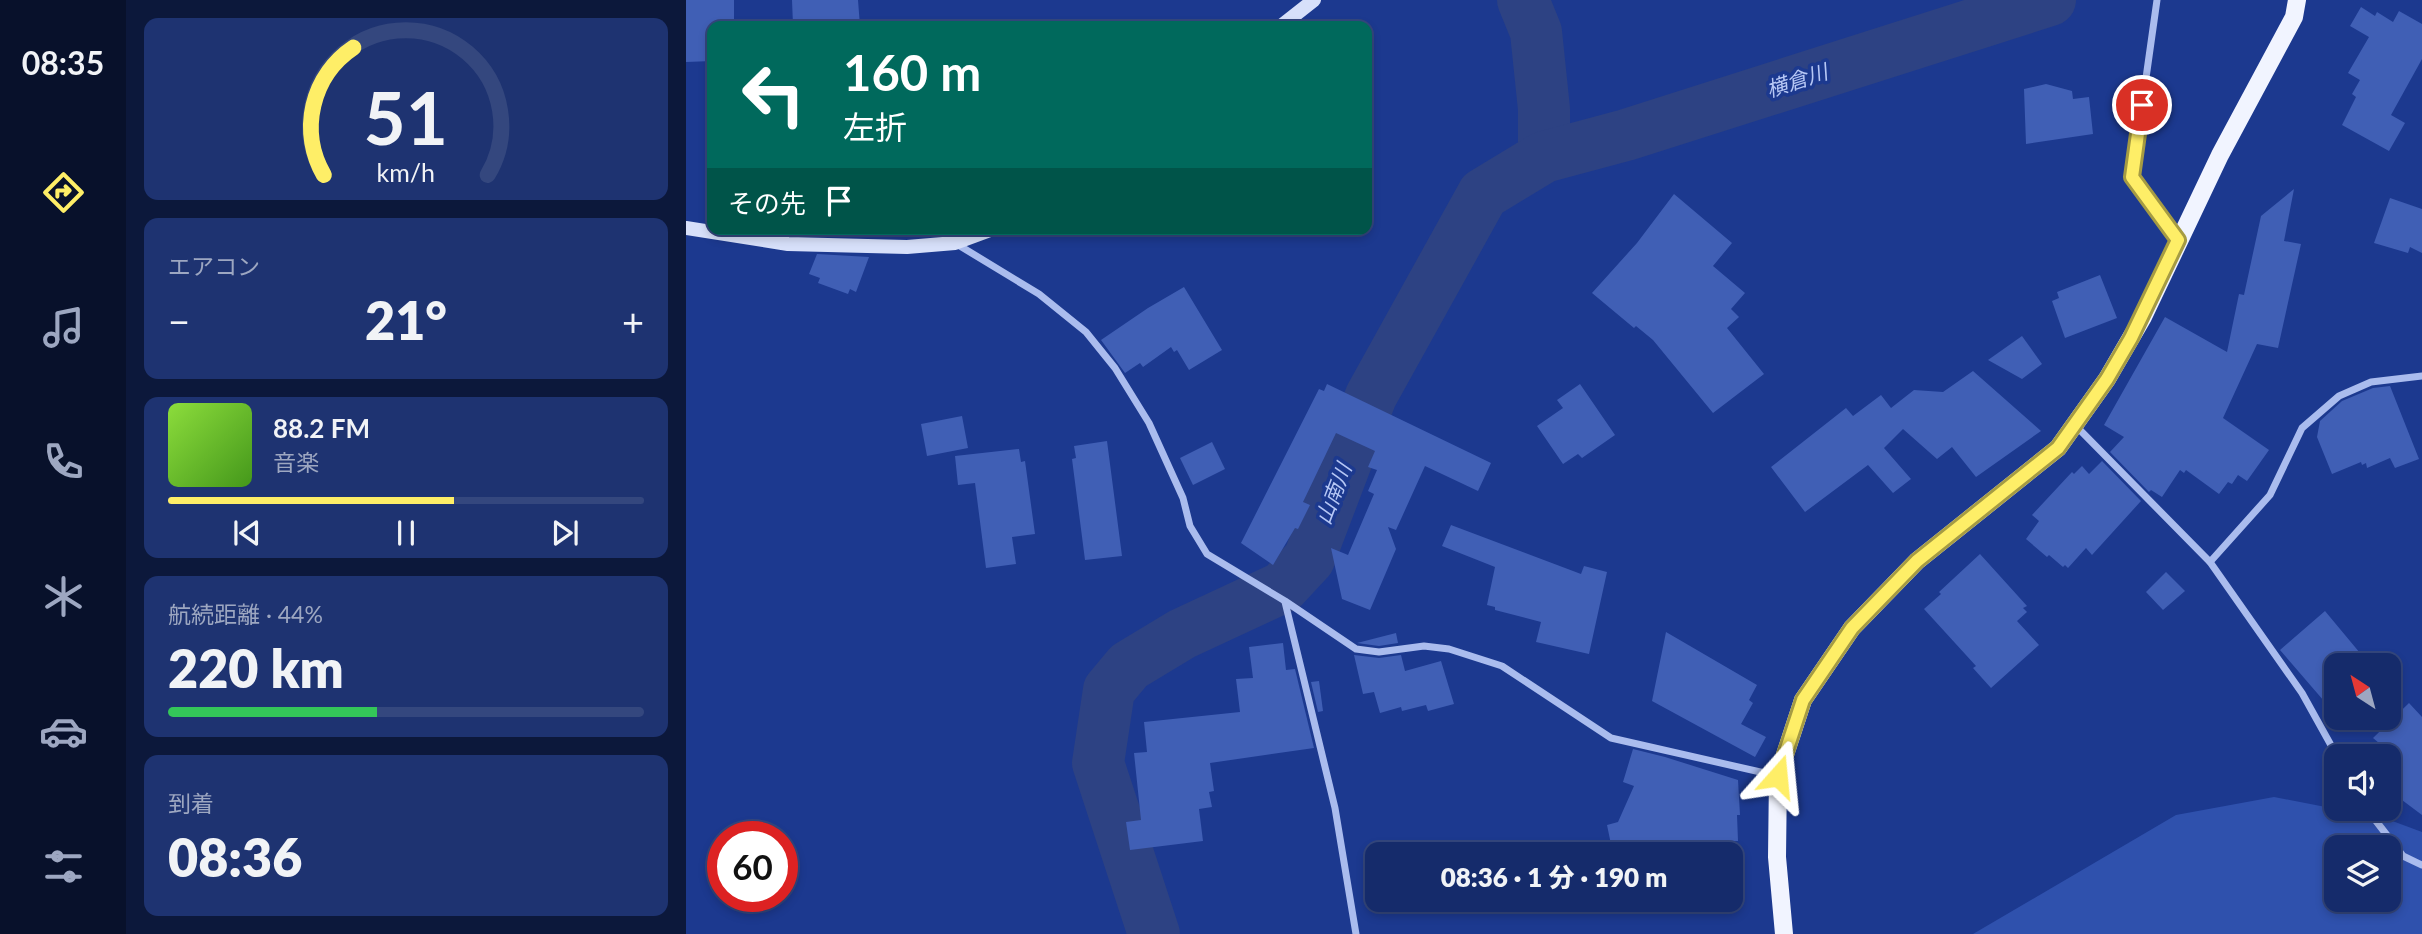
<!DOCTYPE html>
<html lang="ja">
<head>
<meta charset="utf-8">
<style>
  body { margin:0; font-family:Lato,"Noto Sans JP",sans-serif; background:#1e3371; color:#f1f3f6; height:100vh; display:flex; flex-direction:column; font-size:26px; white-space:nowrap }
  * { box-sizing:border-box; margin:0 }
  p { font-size:23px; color:#9da7c1 }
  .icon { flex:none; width:38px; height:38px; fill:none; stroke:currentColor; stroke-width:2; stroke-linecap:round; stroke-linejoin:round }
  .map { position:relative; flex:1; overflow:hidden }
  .drawer { display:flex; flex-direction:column; gap:18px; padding:18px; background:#0c183b; width:560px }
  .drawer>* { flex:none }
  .top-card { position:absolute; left:21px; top:21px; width:665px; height:214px; border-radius:14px; box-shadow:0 4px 10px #0003,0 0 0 2px #34477e; background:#00695c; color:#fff; overflow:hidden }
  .needle { width:46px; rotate:324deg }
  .fabs { position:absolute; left:1638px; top:653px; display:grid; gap:14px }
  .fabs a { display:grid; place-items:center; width:77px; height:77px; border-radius:14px; background:#152b6b; box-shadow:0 4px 10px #0003,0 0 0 2px #34477e; font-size:35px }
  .speed { position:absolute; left:21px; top:821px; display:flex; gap:14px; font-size:35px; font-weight:700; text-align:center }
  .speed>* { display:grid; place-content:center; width:91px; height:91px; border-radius:50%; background:#152b6b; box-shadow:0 4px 10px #0003,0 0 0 2px #34477e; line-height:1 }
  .speed .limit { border:10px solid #d22; background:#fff; color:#111 }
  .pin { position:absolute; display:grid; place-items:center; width:60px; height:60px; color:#fff; margin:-30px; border:4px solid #fff; border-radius:50%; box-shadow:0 2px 7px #0007 }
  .me { position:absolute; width:77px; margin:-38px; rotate:18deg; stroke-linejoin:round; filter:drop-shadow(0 0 5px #0008) }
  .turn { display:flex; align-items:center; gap:24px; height:147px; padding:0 21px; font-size:32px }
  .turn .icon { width:91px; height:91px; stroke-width:2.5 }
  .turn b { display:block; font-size:49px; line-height:60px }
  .then { display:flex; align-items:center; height:66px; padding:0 21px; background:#0003; gap:14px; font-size:26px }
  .big { font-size:52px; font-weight:800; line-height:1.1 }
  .drawer .tile { flex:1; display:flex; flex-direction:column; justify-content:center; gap:10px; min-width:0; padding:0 24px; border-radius:14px; background:#1e3371 }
  .drawer .dial { align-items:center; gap:0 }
  .dial svg { height:182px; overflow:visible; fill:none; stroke:#34477e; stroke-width:7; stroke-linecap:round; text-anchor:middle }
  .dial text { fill:#f1f3f6; stroke:none }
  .song { display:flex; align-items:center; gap:21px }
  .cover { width:84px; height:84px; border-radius:10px; background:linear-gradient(135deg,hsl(90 70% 55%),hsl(100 70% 35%)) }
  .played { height:7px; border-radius:4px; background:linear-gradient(90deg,#feee67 60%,#34477e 60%) }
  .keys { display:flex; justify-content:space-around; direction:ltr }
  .heat { display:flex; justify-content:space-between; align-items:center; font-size:38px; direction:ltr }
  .charge { height:10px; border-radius:5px; background:linear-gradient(90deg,#34c759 44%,#34477e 0) }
  .trip { position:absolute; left:679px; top:842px; width:378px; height:70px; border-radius:14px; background:#152b6b; box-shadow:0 4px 10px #0003,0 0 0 2px #34477e; font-weight:800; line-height:70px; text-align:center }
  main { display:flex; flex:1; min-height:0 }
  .menu { display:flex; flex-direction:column; width:126px; justify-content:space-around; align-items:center; background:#08112b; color:#9da7c1 }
  .menu .icon { width:49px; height:49px }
  .menu .active { color:#feee67 }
  .menu b { font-size:32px; color:#f1f3f6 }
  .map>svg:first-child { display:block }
</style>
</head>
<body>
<main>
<nav class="menu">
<b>08:35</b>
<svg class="icon active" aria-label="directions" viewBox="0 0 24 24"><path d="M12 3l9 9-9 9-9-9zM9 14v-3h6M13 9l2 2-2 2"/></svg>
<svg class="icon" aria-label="music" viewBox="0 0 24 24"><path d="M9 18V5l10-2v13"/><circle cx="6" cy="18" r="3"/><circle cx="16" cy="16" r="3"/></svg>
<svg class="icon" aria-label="phone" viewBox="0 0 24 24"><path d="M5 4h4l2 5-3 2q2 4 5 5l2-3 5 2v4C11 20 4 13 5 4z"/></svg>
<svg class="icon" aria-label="climate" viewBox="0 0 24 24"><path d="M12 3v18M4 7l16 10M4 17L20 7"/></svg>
<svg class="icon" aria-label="car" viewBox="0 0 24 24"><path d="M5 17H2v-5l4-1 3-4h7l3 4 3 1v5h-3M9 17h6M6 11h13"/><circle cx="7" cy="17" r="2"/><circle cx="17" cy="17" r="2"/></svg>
<svg class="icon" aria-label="filters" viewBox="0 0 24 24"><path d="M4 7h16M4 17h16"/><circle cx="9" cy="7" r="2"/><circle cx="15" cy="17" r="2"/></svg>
</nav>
<section class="drawer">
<div class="tile dial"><svg viewBox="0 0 100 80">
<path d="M14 69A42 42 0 1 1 86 69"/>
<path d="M14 69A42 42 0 0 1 27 13" stroke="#feee67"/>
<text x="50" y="56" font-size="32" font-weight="700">51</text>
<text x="50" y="72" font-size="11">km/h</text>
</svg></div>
<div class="tile"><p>エアコン</p>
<div class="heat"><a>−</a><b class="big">21°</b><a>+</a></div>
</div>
<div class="tile">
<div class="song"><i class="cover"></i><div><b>88.2 FM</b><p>音楽</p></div></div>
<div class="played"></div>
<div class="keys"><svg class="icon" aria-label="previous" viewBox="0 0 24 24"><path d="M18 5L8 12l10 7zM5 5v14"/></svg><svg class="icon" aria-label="pause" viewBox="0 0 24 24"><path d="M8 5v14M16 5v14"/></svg><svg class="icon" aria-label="next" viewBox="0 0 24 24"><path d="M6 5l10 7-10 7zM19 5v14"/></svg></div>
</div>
<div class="tile"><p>航続距離 · 44%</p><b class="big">220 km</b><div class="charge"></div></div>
<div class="tile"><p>到着</p><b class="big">08:36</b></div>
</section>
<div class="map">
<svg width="1736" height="934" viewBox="0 0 1736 934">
  <rect width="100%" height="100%" fill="#1c398f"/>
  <path fill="#2f51ad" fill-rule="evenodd" d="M1588,797L1701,819L1736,832V934H1287L1490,815ZM1650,847H1703V900H1650Z"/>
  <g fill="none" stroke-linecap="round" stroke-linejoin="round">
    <g stroke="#2d4283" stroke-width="52">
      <path d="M837,0L850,32L858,109V157"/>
      <path d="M468,934L412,763L423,690L443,666L496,634L597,587L623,559L685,396L797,194L858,157L940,135L1364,0"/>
    </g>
  </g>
  <g fill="#405fb5">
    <path d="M0,0H48V26H26V61L0,62Z"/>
    <path d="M106,0H172L174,26H146V24L107,25Z"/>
    <path d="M1675,7L1689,16L1691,12L1707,22L1713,11L1736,24V59L1705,115L1719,123L1703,151L1656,125L1670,97L1666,94L1674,80L1662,73L1683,37L1664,26Z"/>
    <path d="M1360,84L1386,91L1387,99L1403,97L1407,134L1340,144L1338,89Z"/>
    <path d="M1608,189L1598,241L1615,244L1592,348L1571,344L1537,418L1583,450L1561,481L1552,475L1546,484L1542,482L1533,494L1500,470L1498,473L1494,470L1476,497L1465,490L1463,492L1424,452L1438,437L1418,425L1479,317L1541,352L1553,294L1558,295L1575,216Z"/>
    <path d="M988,194L1046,243L1027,266L1059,293L1045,309L1053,317L1041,328L1078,374L1027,413L967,340L950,326L948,328L906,293L951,243Z"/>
    <path d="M1704,198L1736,209V253L1724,247L1722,253L1688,243Z"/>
    <path d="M131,254L183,257L170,292L164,289L162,294L132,283L134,278L123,274Z"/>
    <path d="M1414,275L1431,318L1379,338L1366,301L1373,298L1371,292Z"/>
    <path d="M498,287L536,350L503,370L491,350L488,352L485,347L457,367L454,363L439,373L415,340L462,308Z"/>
    <path d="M1336,336L1356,364L1336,379L1302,360Z"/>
    <path d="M1287,371L1355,431L1290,477L1266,447L1251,459L1217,429L1198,448L1225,479L1207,493L1182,465L1119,512L1085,467L1160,408L1167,416L1195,395L1205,408L1228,390L1257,392Z"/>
    <path d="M641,384L805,463L792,491L739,466L710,530L702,527L710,549L684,610L656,599L645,548L662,555L688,494L682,491L691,470L682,467L689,451L650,433L617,502L624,505L612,529L609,528L587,565L555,543L633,389L638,391Z"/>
    <path d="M894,384L929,435L896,458L892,454L877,464L851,426L877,408L871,400Z"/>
    <path d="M1704,386L1733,459L1709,468L1704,458L1681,468L1680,463L1676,465L1675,462L1646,474L1631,437L1634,421L1656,401L1687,388Z"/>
    <path d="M276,416L282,448L241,456L235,424Z"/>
    <path d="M421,441L436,556L399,560L386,459L390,458L388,446Z"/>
    <path d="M526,442L539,469L507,485L494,458Z"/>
    <path d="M333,449L335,462L339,461L349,534L326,537L330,564L300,568L289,483L272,485L269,456Z"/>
    <path d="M1416,461L1455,501L1406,555L1400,548L1382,568L1379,565L1377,567L1363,555L1361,557L1340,539L1353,521L1346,515L1386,472L1388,474L1396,466L1403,474Z"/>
    <path d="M765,525L895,574L898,566L921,572L903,654L850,642L855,622L809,610V607L801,605L809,567L756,546Z"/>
    <path d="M1294,554L1341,606L1337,608L1341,612L1331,621L1353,645L1305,688L1287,668L1290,666L1238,609L1255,594L1253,592Z"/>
    <path d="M1480,572L1499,591L1477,610L1460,592Z"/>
    <path d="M1639,611L1684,665H1650V715L1594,650Z"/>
    <path d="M980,632L1071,685L1063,700L1067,703L1055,724L1080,737L1069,757L966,701Z"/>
    <path d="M710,633L712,643L693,646L671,643Z"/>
    <path d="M597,643L600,670L609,669L628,748L524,763L528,791L523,792L526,807L513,809L517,841L444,850L440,822L455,820L448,753L461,752L458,722L554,712L550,679L567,678L563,647Z"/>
    <path d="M668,655L693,658L715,655L719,671L755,661L768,704L742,711L740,705L716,711L715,707L694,713L688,692L677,694Z"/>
    <path d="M633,681L637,711L632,712L625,682Z"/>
    <path d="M1723,703L1736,717V815L1708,794L1717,784L1703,770V756H1697L1689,747L1693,743L1687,738Z"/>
    <path d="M947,749L979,757L1052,780L1054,815H1051L1052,841H1046V848L1014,847V852L1003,851L1004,854H927L921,825L932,822L948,786L937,782Z"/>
  </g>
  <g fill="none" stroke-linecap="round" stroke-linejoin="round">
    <g stroke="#aabcee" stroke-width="7">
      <path d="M1471,0L1446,177L1492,240"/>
      <path d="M269,243L353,294L400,332L429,368L463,423L497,498L504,526L521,554L599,601L670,649L693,652L738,646L763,649L816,666L925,738L1092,776"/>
      <path d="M1390,426L1524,562L1616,693L1651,756"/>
      <path d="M1524,562L1584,495L1616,428L1653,396L1685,382L1736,376"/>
      <path d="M599,602L649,808L670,934"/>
      <path d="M1680,808L1717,856L1736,865"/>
    </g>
    <g stroke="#d7e0fa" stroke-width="14">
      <path d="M595,26L628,0"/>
      <path d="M0,228L102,244L221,247L269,243L307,229"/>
    </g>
    <path stroke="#f1f4ff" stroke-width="18" d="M1098,934L1091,857L1092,776L1117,700L1166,628L1231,561L1372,448L1421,379L1457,317L1534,155L1608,17L1611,0"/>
  </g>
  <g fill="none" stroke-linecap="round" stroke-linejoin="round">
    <defs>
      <path id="route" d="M1092,776L1117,700L1166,628L1231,561L1372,448L1421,379L1445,338L1492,240L1446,177L1456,105"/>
    </defs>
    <use href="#route" stroke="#a59b43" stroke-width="18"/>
    <use href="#route" stroke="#feee67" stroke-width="12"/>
  </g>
  <g text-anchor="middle" stroke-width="7" stroke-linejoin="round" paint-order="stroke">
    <g font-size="21" font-style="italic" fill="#b6c7f5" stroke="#1c398f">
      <text transform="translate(1111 81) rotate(-18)" y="7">横倉川</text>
      <text transform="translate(648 494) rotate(-69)" y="7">山南川</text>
    </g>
  </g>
</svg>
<div class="fabs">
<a><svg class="needle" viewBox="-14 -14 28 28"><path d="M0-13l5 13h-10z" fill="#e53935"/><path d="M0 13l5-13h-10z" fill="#9da7c1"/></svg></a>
<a><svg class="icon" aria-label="sound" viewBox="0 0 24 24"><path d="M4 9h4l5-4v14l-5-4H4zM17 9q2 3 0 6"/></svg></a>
<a><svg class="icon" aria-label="layers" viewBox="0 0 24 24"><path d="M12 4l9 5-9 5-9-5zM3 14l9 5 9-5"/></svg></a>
</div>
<div class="speed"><div class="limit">60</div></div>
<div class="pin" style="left:1456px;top:105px;background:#d93025"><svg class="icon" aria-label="arrive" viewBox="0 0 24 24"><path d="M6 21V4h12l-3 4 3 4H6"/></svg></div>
<svg class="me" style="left:1092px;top:776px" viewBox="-20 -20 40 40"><path d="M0-17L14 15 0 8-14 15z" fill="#feee67" stroke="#fff" stroke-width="4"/></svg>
<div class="trip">08:36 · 1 分 · 190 m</div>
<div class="top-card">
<div class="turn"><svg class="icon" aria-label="left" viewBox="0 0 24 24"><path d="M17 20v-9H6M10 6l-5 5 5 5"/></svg><div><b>160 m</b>左折</div></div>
<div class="then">その先<svg class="icon" aria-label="arrive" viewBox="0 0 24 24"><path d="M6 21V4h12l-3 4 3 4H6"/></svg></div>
</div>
</div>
</main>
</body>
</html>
